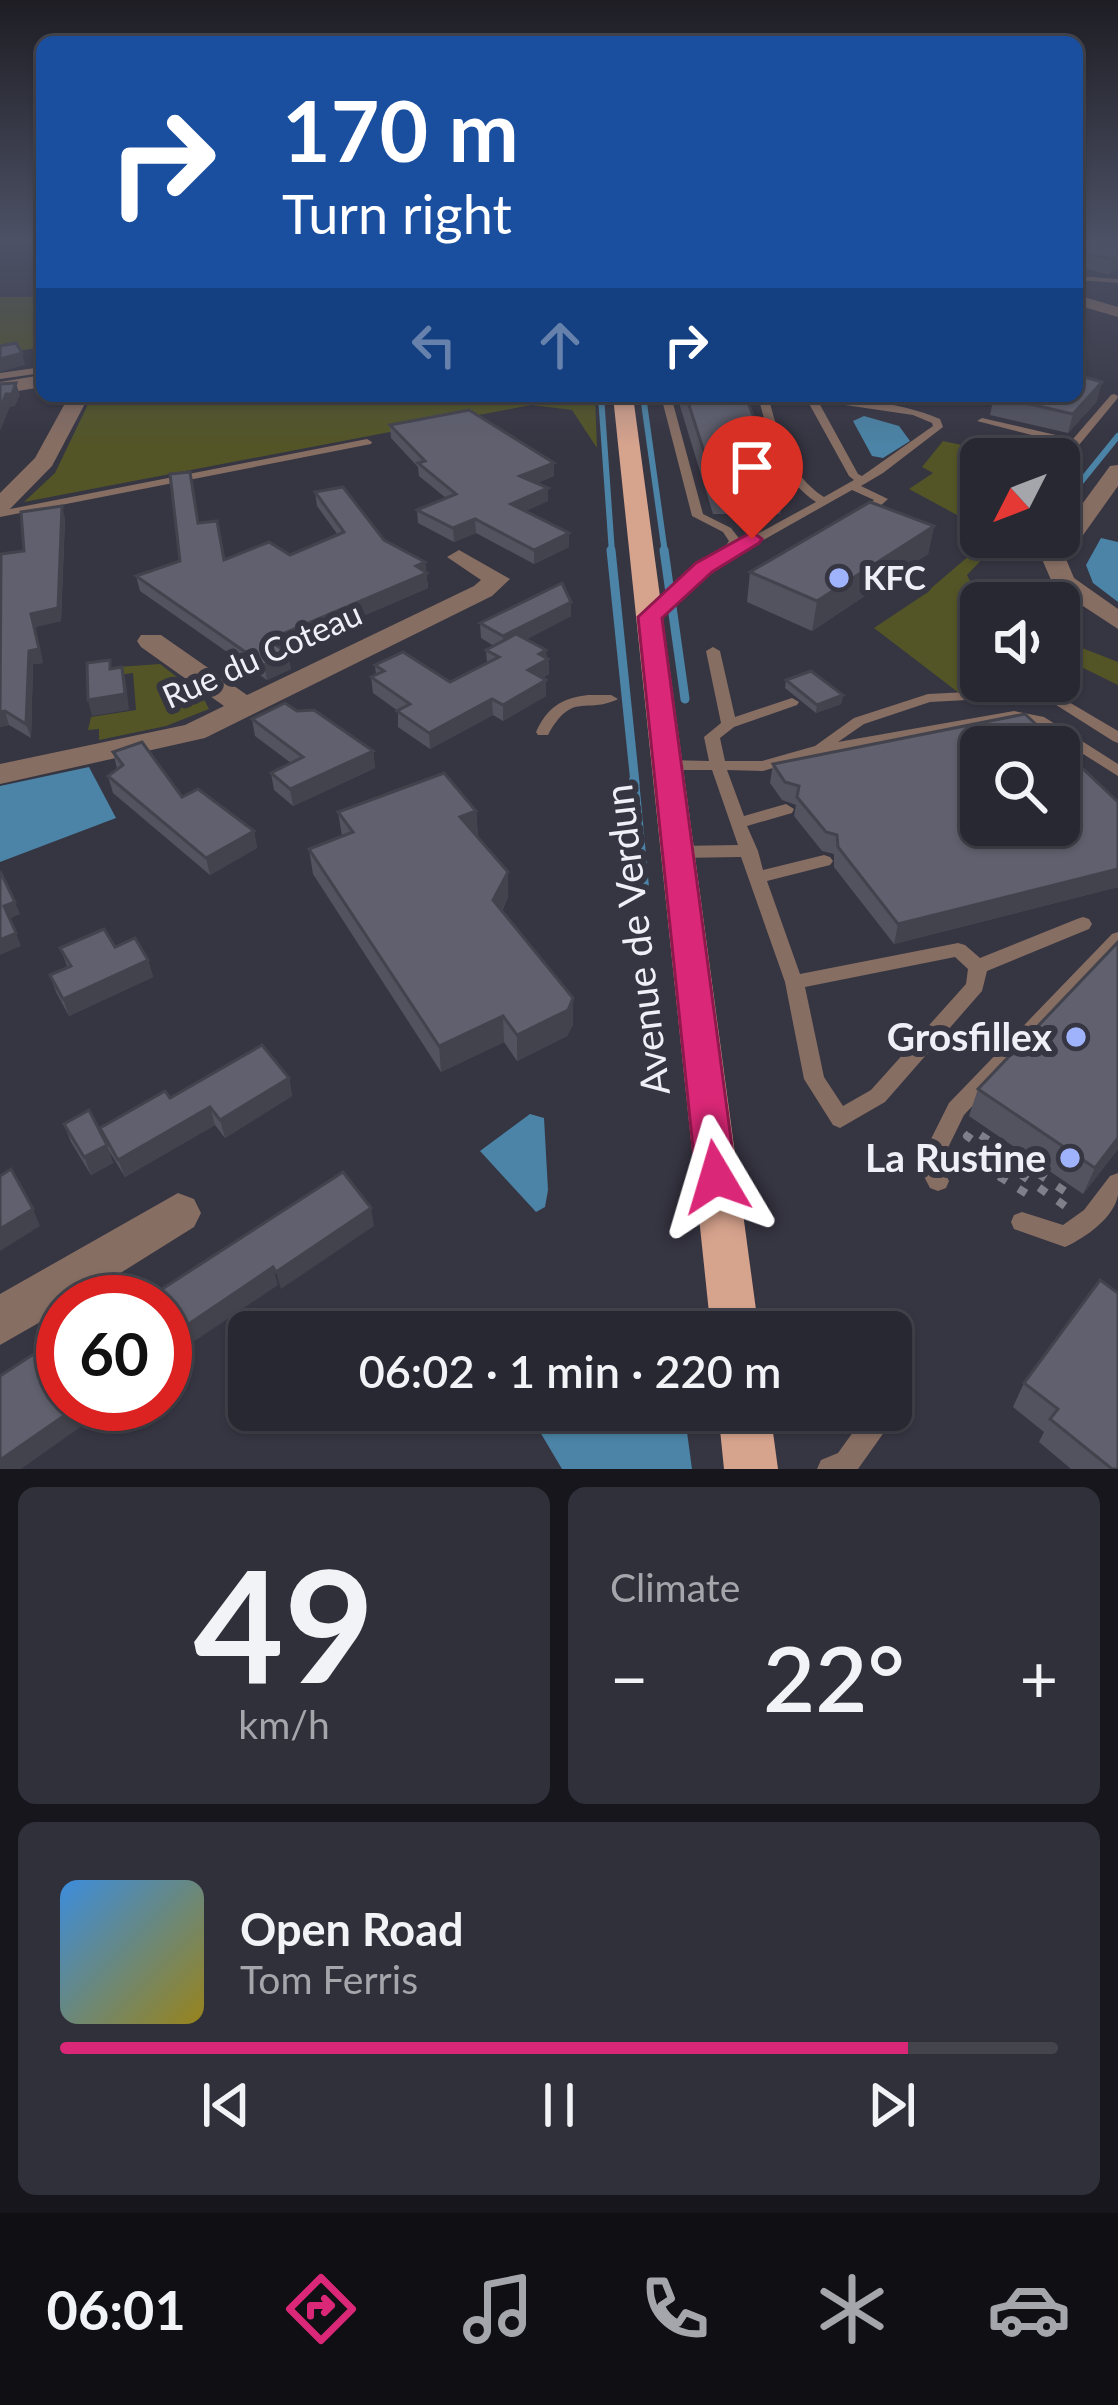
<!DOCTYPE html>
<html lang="en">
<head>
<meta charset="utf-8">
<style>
  body { margin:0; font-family:Lato,sans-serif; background:#30303a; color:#f1f3f6; height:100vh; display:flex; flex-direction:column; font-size:45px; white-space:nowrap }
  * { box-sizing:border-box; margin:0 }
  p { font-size:39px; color:#a5a6ac }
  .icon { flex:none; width:66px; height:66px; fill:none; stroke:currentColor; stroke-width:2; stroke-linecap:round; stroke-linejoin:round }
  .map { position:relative; height:1469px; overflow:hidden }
  .sheet { display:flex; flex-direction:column; gap:18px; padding:18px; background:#16161c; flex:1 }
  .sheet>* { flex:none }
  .guide { position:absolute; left:36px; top:36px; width:1047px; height:366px; border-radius:18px; box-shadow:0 3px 9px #0004,0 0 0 3px #44444d; background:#1a4fa0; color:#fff; overflow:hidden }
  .needle { width:78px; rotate:228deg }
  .fabs { position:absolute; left:960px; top:438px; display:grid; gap:24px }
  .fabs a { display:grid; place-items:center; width:120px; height:120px; border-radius:18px; background:#282832; box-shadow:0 3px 9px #0004,0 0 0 3px #44444d; font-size:60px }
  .speed { position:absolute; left:36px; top:1275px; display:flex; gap:24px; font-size:60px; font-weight:700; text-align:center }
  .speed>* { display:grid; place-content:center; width:156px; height:156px; border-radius:50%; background:#282832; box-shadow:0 3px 9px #0004,0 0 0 3px #44444d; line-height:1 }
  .speed .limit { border:18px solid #d22; background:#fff; color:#111 }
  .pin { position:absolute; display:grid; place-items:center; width:102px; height:102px; color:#fff; margin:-123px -51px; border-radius:50% 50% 50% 0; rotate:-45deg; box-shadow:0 0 12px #0007 }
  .pin .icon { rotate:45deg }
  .me { position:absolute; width:132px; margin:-66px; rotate:353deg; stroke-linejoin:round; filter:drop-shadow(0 0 9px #0008) }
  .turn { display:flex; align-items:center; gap:42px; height:252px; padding:0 48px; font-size:54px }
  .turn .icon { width:156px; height:156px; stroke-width:2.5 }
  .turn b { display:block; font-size:84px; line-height:102px }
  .lanes { display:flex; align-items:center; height:114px; padding:0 48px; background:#0003; justify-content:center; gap:60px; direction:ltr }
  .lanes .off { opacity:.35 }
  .big { font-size:90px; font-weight:600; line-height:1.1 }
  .sheet .tile { flex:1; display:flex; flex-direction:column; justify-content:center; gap:18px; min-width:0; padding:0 42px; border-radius:18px; background:#30303a }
  .sheet .dial { align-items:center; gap:0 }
  .dial b { font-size:156px; line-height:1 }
  .song { display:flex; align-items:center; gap:36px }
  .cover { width:144px; height:144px; border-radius:18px; background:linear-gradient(135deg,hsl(210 70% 55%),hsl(50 70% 35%)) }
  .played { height:12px; border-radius:6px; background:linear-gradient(90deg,#db2777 85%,#44444d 85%) }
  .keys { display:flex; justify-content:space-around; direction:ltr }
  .heat { display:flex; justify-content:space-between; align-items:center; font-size:66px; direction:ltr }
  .sheet .tiles { flex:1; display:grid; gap:18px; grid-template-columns:1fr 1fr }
  .tile:last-child { grid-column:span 2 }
  .trip { position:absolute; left:228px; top:1311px; width:684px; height:120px; border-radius:18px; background:#282832; box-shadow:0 3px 9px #0004,0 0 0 3px #44444d; font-weight:600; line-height:120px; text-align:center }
  .tab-bar { display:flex; height:192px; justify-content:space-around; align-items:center; background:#101014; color:#a5a6ac }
  .tab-bar .icon { width:84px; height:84px }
  .tab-bar .selected { color:#db2777 }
  .tab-bar b { font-size:54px; color:#f1f3f6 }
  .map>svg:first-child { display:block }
</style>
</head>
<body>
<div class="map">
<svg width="1118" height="1469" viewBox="0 0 1118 1469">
  <rect width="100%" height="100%" fill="#363542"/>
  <g fill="#535527">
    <path d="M0,297H42V347L0,354Z"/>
    <path d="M92,396H595L597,448L572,410L531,405L24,502L55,473Z"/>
    <path d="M943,441L1026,459H981V528L909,489L933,473L922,467Z"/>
    <path d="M991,537H1025L988,553L967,575L976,592L993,603H981V681H1036L959,693L874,628L922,596Z"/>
    <path d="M1059,639L1118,662V685L1077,665L1059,677Z"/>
    <path d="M160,664L203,697L209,709L166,726L99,740V729L88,730L91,717L136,710L133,673L119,675L118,667Z"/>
  </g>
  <g fill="#4b84a6">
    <path d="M864,416L899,426L910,441L883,458L872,456L853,421Z"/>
    <path d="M1101,538L1118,542V602L1093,583L1086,565Z"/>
    <path d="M89,767L116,818L0,862V786Z"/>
    <path d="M530,1114L544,1118L548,1190L545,1207L536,1212L480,1151Z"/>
    <path d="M527,1410H684L692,1469H562Z"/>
  </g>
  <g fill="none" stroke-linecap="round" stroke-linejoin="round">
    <g stroke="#4b84a6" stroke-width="6">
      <path d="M601,396L612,553"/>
      <path d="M643,396L665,553"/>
      <path d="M1059,509L1118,436"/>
    </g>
    <g stroke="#4b84a6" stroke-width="9">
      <path d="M611,550L635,783"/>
      <path d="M664,550L685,699"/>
    </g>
    <path stroke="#4b84a6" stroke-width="10" d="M634,780L644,887"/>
    <g stroke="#7f7f8a" stroke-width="8" stroke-dasharray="9 14" stroke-linecap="butt">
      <path d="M960,1152L1032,1197"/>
      <path d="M1065,1206L967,1136L973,1130L1075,1198"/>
    </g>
    <g fill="#876e63" fill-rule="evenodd">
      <path d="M1077,276L1118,279V283L1077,280Z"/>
      <path d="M42,367V373L0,379V373Z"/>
      <path d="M1114,394L1118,396L1117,399L1079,445L1075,446L977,421L982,418L1073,439L1111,395Z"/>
      <path d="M661,396H671L703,514L731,528L741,541L739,544L816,502C780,478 768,435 758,396H768C778,433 789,475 824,497L854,480L849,476L807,400L795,396C840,396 898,401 940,419L943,427L883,473L861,486L888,499L868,517L864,518L858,515L874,500L852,490L708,571L655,620L650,621L643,617L645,614L700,565L724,552L723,550L729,541L723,532L692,516ZM818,401L913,415L932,423L933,426L862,476L858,474Z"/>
      <path d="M367,439L372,442L371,444L0,517V511Z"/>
      <path d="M713,647L720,651L735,717L792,698L799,702L797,705L734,727L720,738L725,761H762L815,746L854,718L928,694L1045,688L1118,731V743L1113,741L1042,696L930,702L864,724L838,742L1014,711L1044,717L1118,764V776L1034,723L1014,719L816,755L763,771L727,770L744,816L786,804L794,809L792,813L747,826L758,851L763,870L824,855L830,857L833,861L830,865L767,881L800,974L958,943L965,945L980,958L1077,919L1083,917L1089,919L1092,924L1089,929L987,971L982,991L885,1102L840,1128L833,1125L804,1079L785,982L741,857L678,858L672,856L670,852L672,848L678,846L738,845L712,770H668L660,765L668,760L709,761L704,737L721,723L706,651ZM955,957L968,969L966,984L871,1090L843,1106L824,1077L805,987Z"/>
      <path d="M588,695H611L618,699C585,715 573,690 548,735H538L536,732C547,708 561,698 588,695Z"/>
      <path d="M1118,932V951L964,1115L940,1164L949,1181L946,1188L938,1191L930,1188L918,1165L949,1103L1112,934Z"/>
      <path d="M1118,1173C1118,1181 1118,1188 1118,1195C1114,1218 1085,1238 1065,1247L1014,1229L1011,1222L1014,1215L1022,1212L1063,1225L1084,1210L1110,1176Z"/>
      <path d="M891,1402L896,1412L892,1421L858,1469H817L821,1460L838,1453L869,1410H891Z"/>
    </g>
    <g fill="#876e63" fill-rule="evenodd">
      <path d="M42,375V387L0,394V382Z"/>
      <path d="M69,396H89L52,466L8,511L0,513V493L35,458Z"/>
      <path d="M1118,465V486L1066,559L1074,578L1118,609V629L1054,587L1042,559L1110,466Z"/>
      <path d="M459,550L510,579L492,596L205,738L0,784V764L185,725L224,706L141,647L137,641L141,635H161L247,695L474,586L481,580L447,557Z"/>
      <path d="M178,1193L194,1199L201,1213L194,1227L74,1302H63V1309L0,1345V1294Z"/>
    </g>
    <path fill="#876e63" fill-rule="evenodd" d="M1077,295L1118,307V317L1077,305Z"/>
    <g fill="#d6a38d" fill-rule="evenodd">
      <path d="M613,396H633L759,1332H711Z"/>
      <path d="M718,1410H770L778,1469H724Z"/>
    </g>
  </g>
  <g fill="#53535f">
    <path d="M1077,239H1118V270L1109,274L1077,267Z"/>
    <path d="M681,396H745L783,486L780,514H713L680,406Z"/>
    <path d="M994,396L1097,401L1068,433L990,415Z"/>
    <path d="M390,425L554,463V476L537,483L548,488V501L525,511L569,533V547L534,564L476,533L454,542L418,523L417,510L446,498L419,476L418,467L391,438Z"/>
    <path d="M315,492L384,540L425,562L428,588L284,650L291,669L267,680L140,591L136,576L180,561L198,523L224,560L290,555L338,535L317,506Z"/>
    <path d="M65,518L61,621L35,627L43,663L33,664L31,738L9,725L0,727L24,551Z"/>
    <path d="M934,526L928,554L812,631L747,602L750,572Z"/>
    <path d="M571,602V616L527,639L548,659L549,674L542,678L546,680V696L503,721L493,715L430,749L398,727V711L373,693L371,677L376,675L375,665L450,682L487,663L486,650L494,646L481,638L480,623Z"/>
    <path d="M786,680L843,695L841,704L816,713L785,688Z"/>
    <path d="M297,711L373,751L375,768L293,806L274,790L271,773L291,763L255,736L252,719Z"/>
    <path d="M113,752L182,797L254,831L257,848L210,875L113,793L108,776L117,769Z"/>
    <path d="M773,764L1118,802V887L894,944L834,867V854L822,851L794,816L796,805L782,800L770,783Z"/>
    <path d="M476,811L478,836L508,872V897L502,911L573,998V1024L567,1036L517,1061L504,1042L441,1072L313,874L309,849L342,836L338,812Z"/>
    <path d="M1118,942V1149L1083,1194L969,1116L978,1089Z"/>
    <path d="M115,947L148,960L153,977L69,1016L56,992L50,975L68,968L60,948Z"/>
    <path d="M289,1078L292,1096L225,1138L215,1125L125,1177L108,1149L113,1163L91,1175L71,1142L64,1124L104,1140L100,1128L170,1098Z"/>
    <path d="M1100,1280L1118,1469H1071L1039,1442L1044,1432L1013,1407L1024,1383Z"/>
  </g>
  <g fill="#43434d">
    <path d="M1118,257V270L1109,274L1112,259Z"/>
    <path d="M22,353L25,365L0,372V359Z"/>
    <path d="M1102,382L1097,401L1068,433L1073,414Z"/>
    <path d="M16,383L20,395L15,406L10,407L0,431V409L6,394Z"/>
    <path d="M554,463V476L521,489L520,476Z"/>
    <path d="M548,488V501L511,518V504Z"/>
    <path d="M62,506L65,518L61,621L35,627L43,663L33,664L31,738L26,724L31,614Z"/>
    <path d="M475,519L476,533L454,542L453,528Z"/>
    <path d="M934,526L928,554L812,631L817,601Z"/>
    <path d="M569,533V547L534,564V550Z"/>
    <path d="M425,562L428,588L271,656L268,640Z"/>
    <path d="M571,602V616L503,652V636Z"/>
    <path d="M546,650L549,674L529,686L528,670L539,654Z"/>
    <path d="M288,653L291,669L267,680L264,665Z"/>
    <path d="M122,667L126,683L129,710L92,716L88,700Z"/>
    <path d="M546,680V696L503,721V705Z"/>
    <path d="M843,695L841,704L816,713L817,705Z"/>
    <path d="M492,699L493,715L430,749L429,733Z"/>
    <path d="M5,711L9,725L0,727V712Z"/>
    <path d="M373,751L375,768L293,806L290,789Z"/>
    <path d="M476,811L478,836L460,817Z"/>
    <path d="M254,831L257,848L210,875L206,858Z"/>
    <path d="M1118,869V887L894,944L898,924Z"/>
    <path d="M508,872V897L494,926L493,900Z"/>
    <path d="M15,902L20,914L9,919L4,906Z"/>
    <path d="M16,933L21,946L0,955V940Z"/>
    <path d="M148,960L153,977L69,1016L63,999Z"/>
    <path d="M573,998V1024L567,1036L517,1061V1035Z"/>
    <path d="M503,1016L504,1042L441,1072L439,1046Z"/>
    <path d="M289,1078L292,1096L225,1138L220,1120Z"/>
    <path d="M210,1107L215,1125L125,1177L118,1160Z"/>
    <path d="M1118,1138V1149L1083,1194L1095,1168Z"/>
    <path d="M107,1145L113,1163L91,1175L84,1157Z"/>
    <path d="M371,1208L374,1226L281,1289L276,1272Z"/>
    <path d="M33,1209L40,1226L0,1251V1229Z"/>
    <path d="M273,1267L278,1285L165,1361V1340Z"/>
    <path d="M81,1404H113L21,1469H0V1460Z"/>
  </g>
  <g fill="#60606e" stroke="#43434d" stroke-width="3" fill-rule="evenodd">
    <path d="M1077,239H1118V257L1112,259L1077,252Z"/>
    <path d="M16,343L22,353L0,359V346Z"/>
    <path d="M1077,375L1102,382L1073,414L995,396H1077Z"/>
    <path d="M16,383L12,394H6L0,409V384Z"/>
    <path d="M686,396H745L783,486H715Z"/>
    <path d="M469,410L554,463L520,476L548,488L511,504L569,533L534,550L475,519L453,528L417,510L456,494L418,463L425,461L390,425Z"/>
    <path d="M190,472L198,523L217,521L224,560L269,542L290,555L344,532L315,492L343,487L384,540L425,562L416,566L427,573L268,640L288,653L264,665L136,576L180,561L170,474Z"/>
    <path d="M870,502L934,526L817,601L750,572Z"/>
    <path d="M62,506L58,608L31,614L39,649L29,651L26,724L5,711L0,712L1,554L24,551L21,512Z"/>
    <path d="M562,583L571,602L503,636L480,623Z"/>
    <path d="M516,634L546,650L539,654L548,659L528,670L546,680L503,705L492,699L429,733L397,711L410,704L371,677L384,671L375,665L403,652L450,682L499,657L486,650Z"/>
    <path d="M110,660V669L122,667L125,694L88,700L87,663Z"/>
    <path d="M811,671L843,695L817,705L786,680Z"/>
    <path d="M285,703L297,711L314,710L373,751L290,789L271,773L303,757L252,719Z"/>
    <path d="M1025,714L1118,802V869L898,924L838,847L837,835L826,832L797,797L799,786L785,782L773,764ZM981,747H1059V825H981Z"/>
    <path d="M142,742L182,797L198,789L254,831L206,858L108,776L123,765L113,752Z"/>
    <path d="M444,773L476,811L460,817L508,872L493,900L573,998L568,1010L517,1035L503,1016L439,1046L309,849L353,832L338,812Z"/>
    <path d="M0,871L15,902L4,906L16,933L0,940Z"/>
    <path d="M104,929L115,947L135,938L148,960L63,999L50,975L71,966L60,948Z"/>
    <path d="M1118,942V1138L1095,1168L978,1089Z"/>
    <path d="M262,1045L289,1078L220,1120L210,1107L118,1160L100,1128L165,1091L170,1098Z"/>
    <path d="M89,1110L107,1145L84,1157L64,1124Z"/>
    <path d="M11,1169L33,1209L0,1229V1176Z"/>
    <path d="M343,1172L371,1208L276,1272L273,1267L165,1340V1302H142Z"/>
    <path d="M1100,1280L1118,1293V1469H1112L1050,1419L1058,1409L1024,1383Z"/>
    <path d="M63,1335V1404H81L0,1460V1376Z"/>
  </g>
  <linearGradient id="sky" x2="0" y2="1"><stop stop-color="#1e1d24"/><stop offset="0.54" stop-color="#4c5165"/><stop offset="1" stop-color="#4c5165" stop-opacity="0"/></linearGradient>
  <rect width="1118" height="445" fill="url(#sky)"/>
  <path fill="#db2777" stroke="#8e194d" stroke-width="3" d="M752,532L762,539L759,543L712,572L662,618L736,1177L730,1189L716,1194L702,1189L696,1177L638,617L696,563Z"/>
  <g fill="#9fb3fd" stroke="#363542" stroke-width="4.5">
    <circle cx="839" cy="578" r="12"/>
    <circle cx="1076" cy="1037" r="12"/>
    <circle cx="1070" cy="1158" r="12"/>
  </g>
  <g text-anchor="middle" stroke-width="12" stroke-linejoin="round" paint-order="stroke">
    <g font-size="33" font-weight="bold" fill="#efeff7" stroke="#363542" text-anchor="start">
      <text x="863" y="590">KFC</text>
    </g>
    <g font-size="33" fill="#efeff7" stroke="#363542">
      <text transform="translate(262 655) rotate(-24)" y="12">Rue du Coteau</text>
    </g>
    <g font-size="39" fill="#efeff7" stroke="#363542">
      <text transform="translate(637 940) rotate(-97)" y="14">Avenue de Verdun</text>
    </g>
    <g font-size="39" font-weight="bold" fill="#efeff7" stroke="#363542" text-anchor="end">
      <text x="1052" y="1051">Grosfillex</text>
      <text x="1046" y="1172">La Rustine</text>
    </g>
  </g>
</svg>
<div class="fabs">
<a><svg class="needle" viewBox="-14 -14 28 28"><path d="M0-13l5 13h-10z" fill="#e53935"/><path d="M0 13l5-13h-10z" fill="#a5a6ac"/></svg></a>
<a><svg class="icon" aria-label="sound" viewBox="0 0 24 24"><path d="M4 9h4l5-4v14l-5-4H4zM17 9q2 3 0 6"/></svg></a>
<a><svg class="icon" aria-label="search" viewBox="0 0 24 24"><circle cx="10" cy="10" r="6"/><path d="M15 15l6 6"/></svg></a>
</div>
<div class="speed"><div class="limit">60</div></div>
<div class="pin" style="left:752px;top:539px;background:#d93025"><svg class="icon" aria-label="arrive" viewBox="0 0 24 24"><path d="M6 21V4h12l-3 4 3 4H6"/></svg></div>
<svg class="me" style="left:716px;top:1177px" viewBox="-20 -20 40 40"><path d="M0-17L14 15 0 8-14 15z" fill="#db2777" stroke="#fff" stroke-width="4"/></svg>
<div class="trip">06:02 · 1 min · 220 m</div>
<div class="guide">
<div class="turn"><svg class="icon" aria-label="right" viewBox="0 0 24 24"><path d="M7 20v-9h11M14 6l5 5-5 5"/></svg><div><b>170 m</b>Turn right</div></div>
<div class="lanes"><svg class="icon off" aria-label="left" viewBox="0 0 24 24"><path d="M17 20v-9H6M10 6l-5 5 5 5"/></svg><svg class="icon off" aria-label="ahead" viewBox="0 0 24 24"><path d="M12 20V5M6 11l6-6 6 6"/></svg><svg class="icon" aria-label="right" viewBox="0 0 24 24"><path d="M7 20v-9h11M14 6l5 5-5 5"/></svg></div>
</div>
</div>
<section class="sheet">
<div class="tiles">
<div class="tile dial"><b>49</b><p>km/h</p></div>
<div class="tile"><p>Climate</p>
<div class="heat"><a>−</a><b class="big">22°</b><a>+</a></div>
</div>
<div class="tile">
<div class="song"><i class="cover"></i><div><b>Open Road</b><p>Tom Ferris</p></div></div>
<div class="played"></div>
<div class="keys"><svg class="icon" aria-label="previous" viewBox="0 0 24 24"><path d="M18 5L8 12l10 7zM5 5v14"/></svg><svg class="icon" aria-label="pause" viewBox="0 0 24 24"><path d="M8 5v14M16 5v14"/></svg><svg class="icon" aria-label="next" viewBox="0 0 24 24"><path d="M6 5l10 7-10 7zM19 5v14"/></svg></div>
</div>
</div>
</section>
<nav class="tab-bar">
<b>06:01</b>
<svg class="icon selected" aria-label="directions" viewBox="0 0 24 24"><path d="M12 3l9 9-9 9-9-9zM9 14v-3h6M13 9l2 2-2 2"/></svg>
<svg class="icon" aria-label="music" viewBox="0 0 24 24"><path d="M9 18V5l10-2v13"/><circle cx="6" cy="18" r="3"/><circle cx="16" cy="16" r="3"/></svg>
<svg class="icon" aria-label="phone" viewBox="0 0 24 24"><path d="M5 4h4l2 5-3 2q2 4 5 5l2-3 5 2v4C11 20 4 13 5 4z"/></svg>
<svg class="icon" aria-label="climate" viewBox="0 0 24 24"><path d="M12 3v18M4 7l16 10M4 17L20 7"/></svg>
<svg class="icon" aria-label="car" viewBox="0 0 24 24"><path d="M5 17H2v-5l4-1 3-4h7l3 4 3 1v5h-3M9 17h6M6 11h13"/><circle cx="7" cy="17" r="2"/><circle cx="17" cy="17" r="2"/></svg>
</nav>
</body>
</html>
